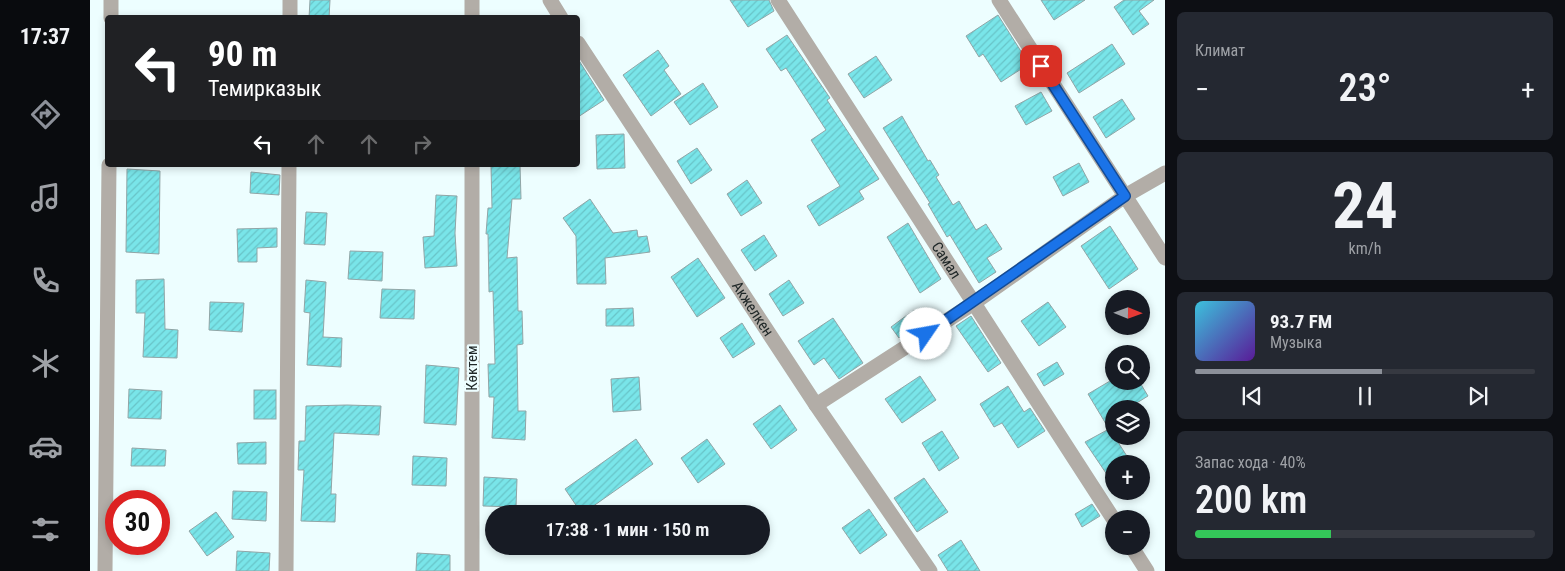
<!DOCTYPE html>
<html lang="ru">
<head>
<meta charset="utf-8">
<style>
  body { margin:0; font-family:"Roboto Condensed",sans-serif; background:#242831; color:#f1f3f6; height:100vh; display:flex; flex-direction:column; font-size:19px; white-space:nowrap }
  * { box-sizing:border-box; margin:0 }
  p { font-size:16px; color:#9ea1a6 }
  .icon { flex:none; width:28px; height:28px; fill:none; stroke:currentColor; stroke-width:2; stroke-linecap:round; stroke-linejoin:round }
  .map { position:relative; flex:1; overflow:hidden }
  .details { display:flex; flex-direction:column; gap:12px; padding:12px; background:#0d0f14; width:400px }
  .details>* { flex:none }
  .hud { position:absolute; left:15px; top:15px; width:475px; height:152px; border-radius:5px; box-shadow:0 2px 8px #0003; background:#202124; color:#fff; overflow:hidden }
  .needle { width:32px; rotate:91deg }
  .fabs { position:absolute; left:1015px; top:290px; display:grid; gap:10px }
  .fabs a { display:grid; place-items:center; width:45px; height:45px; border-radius:50%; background:#171b24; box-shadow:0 2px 8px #0003; font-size:25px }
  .speed { position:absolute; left:15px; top:490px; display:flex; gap:10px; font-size:25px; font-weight:700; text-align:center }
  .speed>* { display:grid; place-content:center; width:65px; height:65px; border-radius:50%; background:#171b24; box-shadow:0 2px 8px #0003; line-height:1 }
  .speed .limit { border:8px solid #d22; background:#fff; color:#111 }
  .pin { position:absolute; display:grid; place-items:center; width:42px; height:42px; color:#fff; margin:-21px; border-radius:10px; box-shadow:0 2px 8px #0006 }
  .me { position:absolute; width:55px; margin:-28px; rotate:57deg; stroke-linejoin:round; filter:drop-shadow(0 0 4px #0008) }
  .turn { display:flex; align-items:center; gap:18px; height:105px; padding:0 20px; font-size:22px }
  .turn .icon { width:65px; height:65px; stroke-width:2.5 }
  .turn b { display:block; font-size:35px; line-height:42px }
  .lanes { display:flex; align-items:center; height:48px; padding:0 20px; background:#0003; justify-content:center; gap:25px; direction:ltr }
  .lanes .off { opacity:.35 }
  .big { font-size:38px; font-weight:600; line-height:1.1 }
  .details .tile { flex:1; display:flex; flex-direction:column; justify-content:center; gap:8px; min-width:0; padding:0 18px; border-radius:8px; background:#242831 }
  .details .dial { align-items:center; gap:0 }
  .dial b { font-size:65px; line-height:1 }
  .song { display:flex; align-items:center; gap:15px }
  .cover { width:60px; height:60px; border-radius:8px; background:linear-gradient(135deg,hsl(190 70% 55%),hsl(270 70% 35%)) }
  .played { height:5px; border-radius:2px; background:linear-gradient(90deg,#8c9099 55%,#363941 55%) }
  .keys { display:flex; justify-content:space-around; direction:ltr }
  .heat { display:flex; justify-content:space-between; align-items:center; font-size:28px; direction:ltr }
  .charge { height:8px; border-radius:4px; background:linear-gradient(90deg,#34c759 40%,#363941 0) }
  .trip { position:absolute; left:395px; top:505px; width:285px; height:50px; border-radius:25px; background:#171b24; box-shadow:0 2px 8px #0003; font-weight:600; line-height:50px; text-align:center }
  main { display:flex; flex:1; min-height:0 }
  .menu { display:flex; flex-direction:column; width:90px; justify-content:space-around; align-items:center; background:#090b0e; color:#9ea1a6 }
  .menu .icon { width:35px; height:35px }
  .menu .active { color:#8c9099 }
  .menu b { font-size:22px; color:#f1f3f6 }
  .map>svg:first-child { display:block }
</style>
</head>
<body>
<main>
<nav class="menu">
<b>17:37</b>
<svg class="icon active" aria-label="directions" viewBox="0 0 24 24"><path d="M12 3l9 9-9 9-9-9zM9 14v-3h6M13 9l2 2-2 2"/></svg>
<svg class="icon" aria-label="music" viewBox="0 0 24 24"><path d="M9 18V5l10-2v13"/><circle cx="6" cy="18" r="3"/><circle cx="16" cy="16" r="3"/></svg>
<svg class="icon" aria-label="phone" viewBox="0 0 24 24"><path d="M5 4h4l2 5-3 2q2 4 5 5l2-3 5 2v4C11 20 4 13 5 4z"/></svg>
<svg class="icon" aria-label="climate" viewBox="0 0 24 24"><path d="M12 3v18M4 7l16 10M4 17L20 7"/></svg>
<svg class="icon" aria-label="car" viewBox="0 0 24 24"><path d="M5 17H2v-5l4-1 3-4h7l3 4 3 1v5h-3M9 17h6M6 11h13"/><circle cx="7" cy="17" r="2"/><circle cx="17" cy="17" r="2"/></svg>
<svg class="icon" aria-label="filters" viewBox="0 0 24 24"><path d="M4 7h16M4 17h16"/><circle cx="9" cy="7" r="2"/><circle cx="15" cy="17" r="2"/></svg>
</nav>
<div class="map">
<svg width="1075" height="571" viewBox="0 0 1075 571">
  <defs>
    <pattern id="building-hatch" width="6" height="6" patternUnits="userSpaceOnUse" patternTransform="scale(1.25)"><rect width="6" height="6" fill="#79e5e9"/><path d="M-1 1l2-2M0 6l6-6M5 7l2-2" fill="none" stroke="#68c4c8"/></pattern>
  </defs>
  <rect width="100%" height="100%" fill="#edfeff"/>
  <g fill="url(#building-hatch)" stroke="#91a5a6">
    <path d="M220,0H240L239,18H219Z"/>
    <path d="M640,0H679L684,11L658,27Z"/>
    <path d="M951,0H995L964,20Z"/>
    <path d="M1034,0H1064L1049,11L1059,24L1043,35L1024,7Z"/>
    <path d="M908,15L939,64L911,82L893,54L889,57L876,36Z"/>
    <path d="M697,35L740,98L737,100L789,179L769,191L774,199L729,226L717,206L750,186L721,140L736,130L696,68L691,71L676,49Z"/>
    <path d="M1022,44L1035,64L989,93L977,73Z"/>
    <path d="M568,50L579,66L574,70L591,94L561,116L533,75Z"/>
    <path d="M786,56L802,80L774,98L758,74Z"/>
    <path d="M488,59L514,100L488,117Z"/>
    <path d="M613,83L628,107L600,125L584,102Z"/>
    <path d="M951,92L962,111L936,125L925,106Z"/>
    <path d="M1032,99L1045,119L1016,138L1003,117Z"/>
    <path d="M812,116L838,161L840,160L849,175L846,177L863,205L869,201L886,230L896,224L912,249L897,258L906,272L889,283L860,235L857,237L838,204L840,203L793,128Z"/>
    <path d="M534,134L535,168L507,169L506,135Z"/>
    <path d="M607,148L622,170L601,184L587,161Z"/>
    <path d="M989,163L999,182L973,196L963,177Z"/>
    <path d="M430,165L431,199H422L417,258L427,257L428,311H432L433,344L427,345L428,411H436L435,440L402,438L404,397H399L398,364H405L403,291L399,292L398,234H396L398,208H402L401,166Z"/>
    <path d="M37,169L70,171L69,254L36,252Z"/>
    <path d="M161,172L190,175L189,195L160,193Z"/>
    <path d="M657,180L672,203L651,216L637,194Z"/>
    <path d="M346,195L367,196L365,233L367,266L335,268L333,237L344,236Z"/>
    <path d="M500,199L523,233L547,230L548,237L557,236L560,252L515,258L516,284H487L486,236L473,218Z"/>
    <path d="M216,212L237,213L235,245L214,244Z"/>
    <path d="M818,223L851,279L830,293L797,237Z"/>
    <path d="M1020,226L1048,269L1019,289L991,246Z"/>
    <path d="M187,228V247L167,248V262H148L147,229Z"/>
    <path d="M674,235L687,256L665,271L651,250Z"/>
    <path d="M260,251L293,252L292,281L258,279Z"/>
    <path d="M608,258L635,298L607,317L581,277Z"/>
    <path d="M74,279L75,329L88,330L87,358L53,357L55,313H46V280Z"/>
    <path d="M216,280L236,282L233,337L252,338L251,367L217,365L220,313L214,312Z"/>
    <path d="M699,280L714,303L693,316L679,294Z"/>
    <path d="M292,289L325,290L324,319L290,318Z"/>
    <path d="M120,302L154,303L152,332L119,330Z"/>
    <path d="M958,302L976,327L949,346L931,321Z"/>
    <path d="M543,308L544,326H516V309Z"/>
    <path d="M824,310L832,321L809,338L801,327Z"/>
    <path d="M881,316L911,363L898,372L866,326Z"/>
    <path d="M743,318L773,363L749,379L734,358L724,365L708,341Z"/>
    <path d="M652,323L665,344L643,358L630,338Z"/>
    <path d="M967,362L974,374L954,386L947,374Z"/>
    <path d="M336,365L369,368L366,425L334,423Z"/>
    <path d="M830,376L846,400L812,423L795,399Z"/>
    <path d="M549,377L551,410L523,412L521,379Z"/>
    <path d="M1020,381H1049L1058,396L1037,409H1024V436L1042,464H1024V485L995,442L1019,429L998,394Z"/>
    <path d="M918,386L934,412L940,408L955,431L928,448L912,423L904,427L890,404Z"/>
    <path d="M39,389L72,391L71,419L38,418Z"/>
    <rect x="164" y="390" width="22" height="29"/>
    <path d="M257,405L291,406L289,435L244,433L241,494H246L245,522L211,521L214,470H208L209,441H215L216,406Z"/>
    <path d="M690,405L707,430L681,449L663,424Z"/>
    <path d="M852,431L869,458L849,471L832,443Z"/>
    <path d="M546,439L563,464L492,514L475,489Z"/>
    <path d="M617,439L635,464L608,483L591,458Z"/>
    <path d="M176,442V464H148L147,443Z"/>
    <path d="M42,448L76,450L75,466H41Z"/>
    <path d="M323,456L357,458L356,486L322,485Z"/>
    <path d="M394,477L427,479L426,507L393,506Z"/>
    <path d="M834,478L858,512L827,532L804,498Z"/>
    <path d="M143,491L177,492L176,521L142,519Z"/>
    <path d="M1002,504L1010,516L992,527L985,514Z"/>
    <path d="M779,509L797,535L770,554L752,528Z"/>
    <path d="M126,512L144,537L117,556L99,531Z"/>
    <path d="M871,540L890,571H858L848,555Z"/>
    <path d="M147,551L180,553L179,571H146Z"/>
    <path d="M327,553L360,555V571H326Z"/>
  </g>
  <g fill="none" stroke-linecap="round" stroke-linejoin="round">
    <g stroke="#b2ada7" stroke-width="15">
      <path d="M460,0L471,18"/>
      <path id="s1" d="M688,0L1024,520"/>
      <path d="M909,0L1075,258"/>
      <path d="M21,18V0"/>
      <path d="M200,18V0"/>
      <path d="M382,18V0"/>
      <path id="s2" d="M488,43L726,405L840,571"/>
      <path d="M726,405L884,303L1035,196L1075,173"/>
      <path d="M1041,546L1057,571"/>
      <path d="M15,571L19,165"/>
      <path d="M196,571L199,165"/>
      <path d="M382,571V165"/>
    </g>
  </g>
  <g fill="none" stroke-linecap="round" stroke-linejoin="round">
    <defs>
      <path id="route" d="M836,334L1035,196L951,66"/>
    </defs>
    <use href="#route" stroke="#114b97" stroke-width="12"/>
    <use href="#route" stroke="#1a73e8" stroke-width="9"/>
  </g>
  <g text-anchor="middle" stroke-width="4.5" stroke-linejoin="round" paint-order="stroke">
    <g font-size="15" fill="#202828" stroke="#edfeff">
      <text dy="5" stroke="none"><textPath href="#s1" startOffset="310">Самал</textPath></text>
      <text dy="5" stroke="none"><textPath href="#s2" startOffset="318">Акжелкен</textPath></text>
      <text transform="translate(382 368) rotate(-90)" y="5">Көктем</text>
    </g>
  </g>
</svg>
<div class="fabs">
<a><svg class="needle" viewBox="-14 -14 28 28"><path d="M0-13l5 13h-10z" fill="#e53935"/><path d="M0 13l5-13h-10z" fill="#9ea1a6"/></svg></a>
<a><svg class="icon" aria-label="search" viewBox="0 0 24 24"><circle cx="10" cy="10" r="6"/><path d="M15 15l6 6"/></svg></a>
<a><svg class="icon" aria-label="layers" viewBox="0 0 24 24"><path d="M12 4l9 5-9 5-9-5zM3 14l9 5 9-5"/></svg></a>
<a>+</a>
<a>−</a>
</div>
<div class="speed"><div class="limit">30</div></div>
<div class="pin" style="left:951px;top:66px;background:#d93025"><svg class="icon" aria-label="arrive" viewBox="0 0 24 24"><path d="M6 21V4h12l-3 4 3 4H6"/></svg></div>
<svg class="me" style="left:836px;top:334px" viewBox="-20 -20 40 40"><circle r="19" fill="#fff"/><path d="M0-13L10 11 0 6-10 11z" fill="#1a73e8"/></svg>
<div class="trip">17:38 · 1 мин · 150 m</div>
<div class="hud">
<div class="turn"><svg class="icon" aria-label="left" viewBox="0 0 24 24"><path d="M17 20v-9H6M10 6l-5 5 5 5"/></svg><div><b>90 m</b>Темирказык</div></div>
<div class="lanes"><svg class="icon" aria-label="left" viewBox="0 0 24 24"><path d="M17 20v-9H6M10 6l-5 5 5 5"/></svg><svg class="icon off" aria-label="ahead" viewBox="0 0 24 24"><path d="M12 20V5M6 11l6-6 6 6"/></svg><svg class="icon off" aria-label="ahead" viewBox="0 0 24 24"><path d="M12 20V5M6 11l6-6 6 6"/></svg><svg class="icon off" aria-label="right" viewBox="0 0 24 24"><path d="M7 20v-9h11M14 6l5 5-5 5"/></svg></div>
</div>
</div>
<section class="details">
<div class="tile"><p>Климат</p>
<div class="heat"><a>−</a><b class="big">23°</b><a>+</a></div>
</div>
<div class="tile dial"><b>24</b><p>km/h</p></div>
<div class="tile">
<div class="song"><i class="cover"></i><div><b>93.7 FM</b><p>Музыка</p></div></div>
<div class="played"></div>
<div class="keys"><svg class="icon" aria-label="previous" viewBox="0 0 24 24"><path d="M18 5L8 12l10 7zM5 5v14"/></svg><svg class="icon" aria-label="pause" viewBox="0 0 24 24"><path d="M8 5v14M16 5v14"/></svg><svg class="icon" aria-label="next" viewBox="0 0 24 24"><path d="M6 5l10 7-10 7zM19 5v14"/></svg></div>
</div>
<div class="tile"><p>Запас хода · 40%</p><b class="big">200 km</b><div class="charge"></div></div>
</section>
</main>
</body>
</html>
